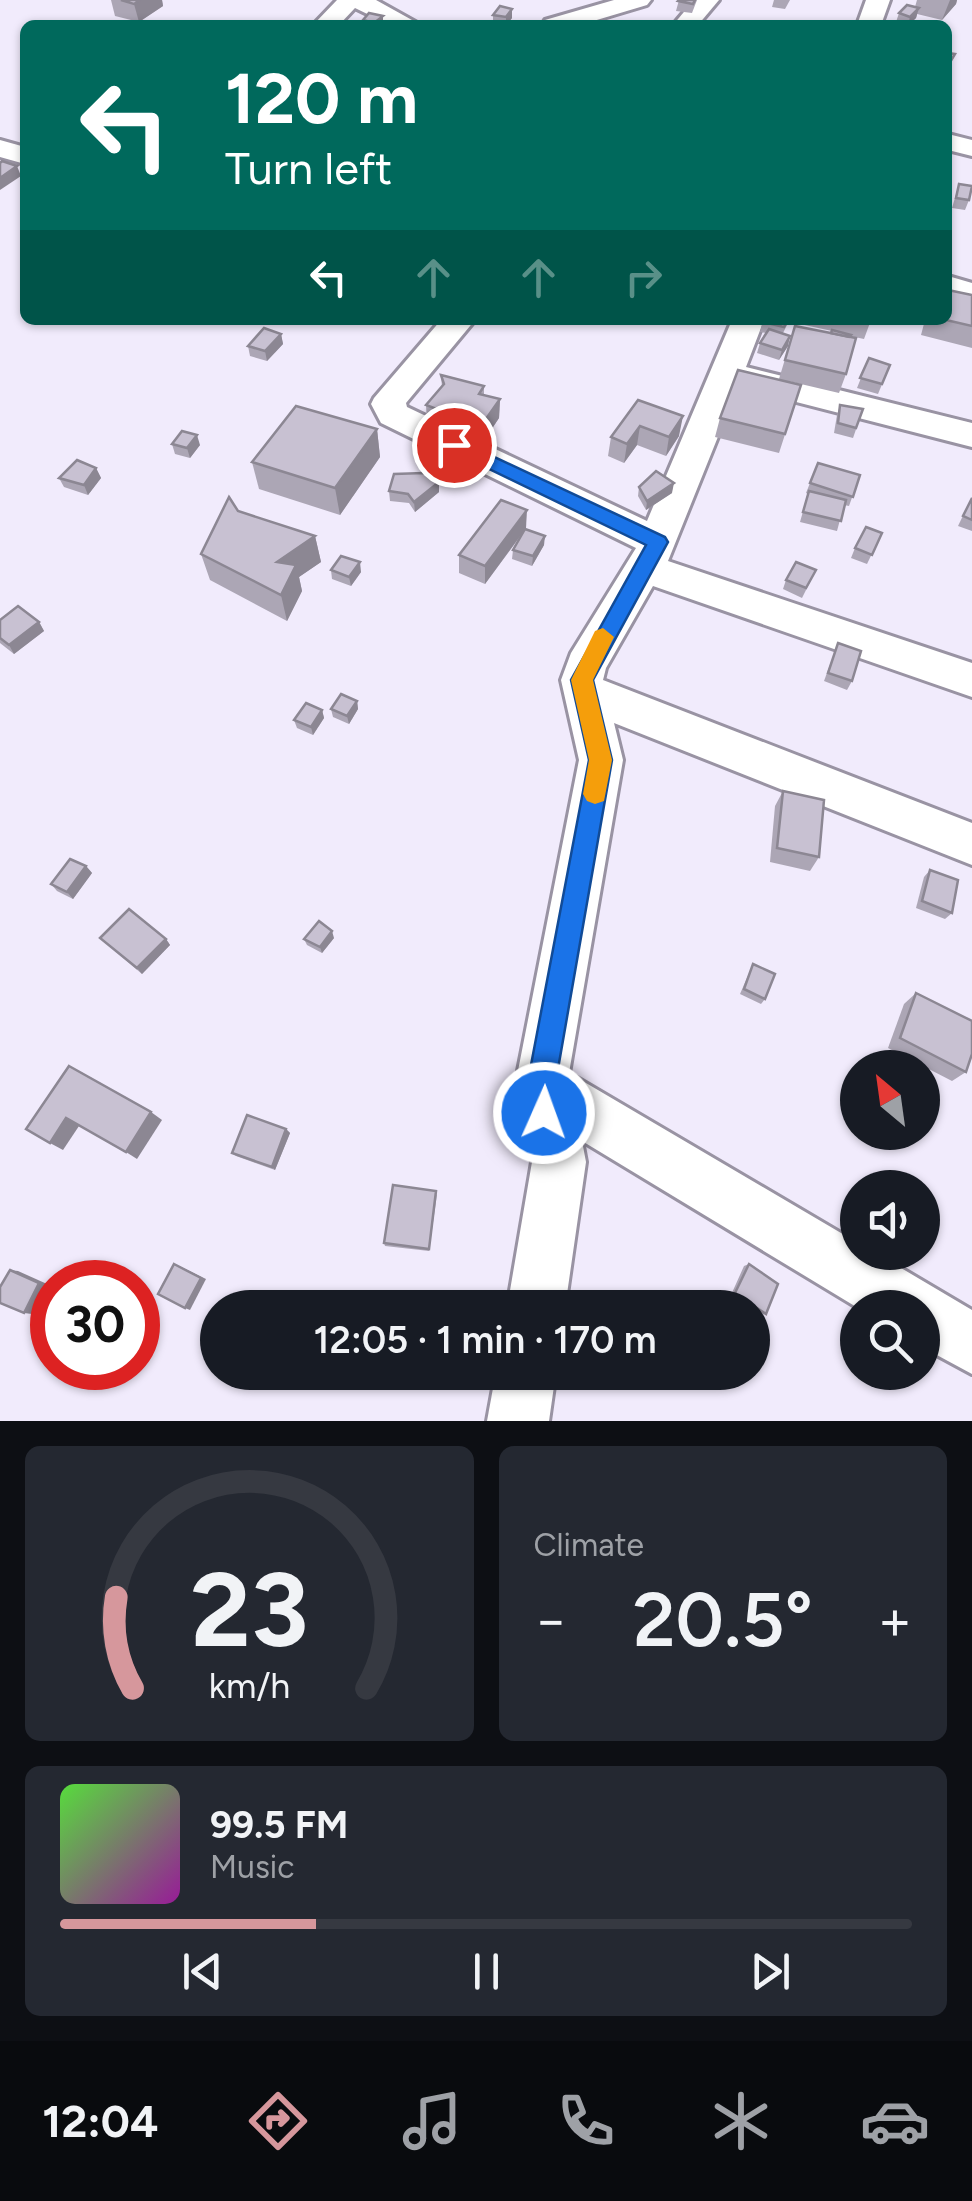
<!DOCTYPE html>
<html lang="en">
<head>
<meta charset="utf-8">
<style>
  body { margin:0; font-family:Figtree,sans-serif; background:#242831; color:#f1f3f6; height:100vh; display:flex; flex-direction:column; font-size:38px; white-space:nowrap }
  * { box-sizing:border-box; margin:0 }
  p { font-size:32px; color:#9ea1a6 }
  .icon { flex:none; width:55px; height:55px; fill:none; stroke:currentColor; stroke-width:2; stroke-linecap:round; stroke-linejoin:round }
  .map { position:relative; height:1421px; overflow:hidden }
  .details { display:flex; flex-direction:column; gap:25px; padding:25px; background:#0d0f14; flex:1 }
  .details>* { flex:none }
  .guide { position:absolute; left:20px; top:20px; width:932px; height:305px; border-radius:15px; box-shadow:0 2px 8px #0004; background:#00695c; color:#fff; overflow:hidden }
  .needle { width:65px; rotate:331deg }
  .controls { position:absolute; left:840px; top:1050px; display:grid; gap:20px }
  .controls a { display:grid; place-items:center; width:100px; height:100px; border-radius:50%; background:#171b24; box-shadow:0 2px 8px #0004; font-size:50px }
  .speed { position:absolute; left:30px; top:1260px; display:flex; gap:20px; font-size:50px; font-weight:700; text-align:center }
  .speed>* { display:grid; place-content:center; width:130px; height:130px; border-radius:50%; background:#171b24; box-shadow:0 2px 8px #0004; line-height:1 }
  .speed .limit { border:15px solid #d22; background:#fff; color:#111 }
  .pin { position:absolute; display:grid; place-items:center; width:85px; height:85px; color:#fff; margin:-42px; border:5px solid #fff; border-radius:50%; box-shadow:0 2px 10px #0007 }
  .me { position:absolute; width:110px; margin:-55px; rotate:2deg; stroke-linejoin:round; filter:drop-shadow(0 0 8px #0008) }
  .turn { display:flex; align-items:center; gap:35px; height:210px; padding:0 40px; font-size:45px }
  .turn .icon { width:130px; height:130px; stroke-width:2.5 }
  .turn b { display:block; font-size:70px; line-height:85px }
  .lanes { display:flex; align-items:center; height:95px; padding:0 40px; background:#0003; justify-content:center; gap:50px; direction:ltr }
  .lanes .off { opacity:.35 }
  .big { font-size:75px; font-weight:600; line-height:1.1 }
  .details .tile { flex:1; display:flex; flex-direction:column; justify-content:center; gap:15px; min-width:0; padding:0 35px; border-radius:15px; background:#242831 }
  .details .dial { align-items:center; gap:0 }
  .dial svg { height:260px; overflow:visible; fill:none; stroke:#363941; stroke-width:7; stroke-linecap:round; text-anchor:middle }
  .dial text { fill:#f1f3f6; stroke:none }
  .song { display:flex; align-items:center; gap:30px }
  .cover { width:120px; height:120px; border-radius:15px; background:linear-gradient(135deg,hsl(110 70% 55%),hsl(300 70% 35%)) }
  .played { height:10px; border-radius:5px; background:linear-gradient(90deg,#d6979c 30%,#363941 30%) }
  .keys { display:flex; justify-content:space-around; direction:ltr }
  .heat { display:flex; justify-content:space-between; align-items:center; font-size:55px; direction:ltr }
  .details .tiles { flex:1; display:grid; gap:25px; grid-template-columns:1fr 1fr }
  .tile:last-child { grid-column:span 2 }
  .trip { position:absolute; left:200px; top:1290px; width:570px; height:100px; border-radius:50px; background:#171b24; box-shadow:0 2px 8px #0004; font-weight:600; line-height:100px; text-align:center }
  .tab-bar { display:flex; height:160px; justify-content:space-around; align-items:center; background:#090b0e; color:#9ea1a6 }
  .tab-bar .icon { width:70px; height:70px }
  .tab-bar .on { color:#d6979c }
  .tab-bar b { font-size:45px; color:#f1f3f6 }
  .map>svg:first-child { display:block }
</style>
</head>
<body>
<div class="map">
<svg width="972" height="1421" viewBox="0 0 972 1421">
  <rect width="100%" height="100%" fill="#f1ebfc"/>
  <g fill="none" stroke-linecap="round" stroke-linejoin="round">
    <defs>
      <g id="street">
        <path d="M337,0H376L421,25H390L355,8L339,25H313Z"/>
        <path d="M614,0H651L647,5L580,25H542L545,20Z"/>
        <path d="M694,0H719L698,25H673Z"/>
        <path d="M866,0H890L881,25H857Z"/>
        <path d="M948,134L972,140V156L948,150Z"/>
        <path d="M0,140L25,147V164L0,157Z"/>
        <path d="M948,276L972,283V303L948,296Z"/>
        <path d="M441,320H475L406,403L407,407L647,521L732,320H764L746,367L972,423V447L738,387L668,561L972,663V697L653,586L606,668L603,680L972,823V865L614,723L623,760L569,1073L858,1243V1252H874L972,1310V1374L922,1347V1308H858L582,1141L586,1162L565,1308H507L532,1162L515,1086L579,760L561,680L571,653L636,548L381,423L371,404L374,398Z"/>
        <path d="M496,1372H556L549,1421H487Z"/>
      </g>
    </defs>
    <use href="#street" stroke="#9993a3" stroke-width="6"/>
    <use href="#street" fill="#fff" fill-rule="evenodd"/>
  </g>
  <g fill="#aca6b5">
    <path d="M111,0H162L163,6L139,22L115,16Z"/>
    <path d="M679,0H697L692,13L676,11Z"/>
    <path d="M774,0H790L785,9L772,7Z"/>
    <path d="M917,0H957L956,4L942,20L917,14L916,18L909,25L896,22L899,13L915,7Z"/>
    <path d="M493,15L512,18L507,25L493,24Z"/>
    <path d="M959,184L969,200L965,210L952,208Z"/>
    <path d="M972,295V348L921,335L925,320H948Z"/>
    <path d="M763,320L787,325L783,333L788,346L779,360L757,353L760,343L766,333L760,332Z"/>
    <path d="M801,320H871L864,339L850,336L846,374L839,393L788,381L801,385L779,453L715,437L720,418L779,379L795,326L831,333L832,331L800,324Z"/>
    <path d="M281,334L283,344L267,361L250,356L248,346Z"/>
    <path d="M869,358L890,365L878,394L857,388Z"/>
    <path d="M441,375L484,386V395L500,399L499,418L481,445L427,424L426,405L442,387Z"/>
    <path d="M638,400L679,436L666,456L637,445L624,463L608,456L611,437Z"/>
    <path d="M840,405L863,409L853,438L834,433L837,415Z"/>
    <path d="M377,429L380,457L340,515L259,489L252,462Z"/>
    <path d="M172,444L200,445L190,458L175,454Z"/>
    <path d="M818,463L860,475L849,506L844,505L837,531L800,522L808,494L806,493Z"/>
    <path d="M96,468L101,478L88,495L64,487L59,478Z"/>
    <path d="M439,482V492L415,512L409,503L390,501L389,491Z"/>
    <path d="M639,487L672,493L646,510L638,496Z"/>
    <path d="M972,497V531L958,526Z"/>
    <path d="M238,511L315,536L321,562L299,577L302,591L287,621L210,580L201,554Z"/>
    <path d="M526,528L525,530L544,545L532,566L512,559L513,550L522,534L485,584L459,573V555Z"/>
    <path d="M882,533L867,564L851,558L855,548Z"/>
    <path d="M331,570L361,572L351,586L332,579Z"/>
    <path d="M816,570L802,598L783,589L786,580Z"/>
    <path d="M0,620L39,622L44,631L14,654L0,643Z"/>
    <path d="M838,643L852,681L847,690L824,681Z"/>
    <path d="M357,701L358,709L349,724L333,717L331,709Z"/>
    <path d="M322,710L324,718L313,735L297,728L294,720Z"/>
    <path d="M783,791L819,857L810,871L770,862L775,806Z"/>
    <path d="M86,866L92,873L73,899L57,891L51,884Z"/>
    <path d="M930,870L952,913L945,919L916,908L924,877Z"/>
    <path d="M100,938L166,939L170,945L142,974Z"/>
    <path d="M334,938L322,953L307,945L304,939Z"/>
    <path d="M753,964L765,999L761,1004L740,994Z"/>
    <path d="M916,993L966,1072L952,1081L888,1048L904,1004Z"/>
    <path d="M286,1129L290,1133L275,1170L236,1156L232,1153Z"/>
    <path d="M437,1194L429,1251L385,1246L384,1243Z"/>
    <path d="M749,1264L766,1314L761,1315L752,1309V1308H750L731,1295L744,1266Z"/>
  </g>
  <g fill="#8c8793">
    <path d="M140,0H162L163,6L139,22L134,4Z"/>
    <path d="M950,0H957L956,4L942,20Z"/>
    <path d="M919,8L916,18L908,25L910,17Z"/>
    <path d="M512,9V18L506,25V17Z"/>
    <path d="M383,16V25H374V23Z"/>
    <path d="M17,166L21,176L0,190V178Z"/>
    <path d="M281,334L283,344L267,361L265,351Z"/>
    <path d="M790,336L788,346L779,360L782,350Z"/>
    <path d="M500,399L499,418L481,445V426Z"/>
    <path d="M683,416L679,436L666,456L669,437Z"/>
    <path d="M640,426L637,445L624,463L627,444Z"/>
    <path d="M377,429L380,457L340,515L335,488Z"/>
    <path d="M197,435L200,445L190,458L187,448Z"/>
    <path d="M96,468L101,478L88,495L84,485Z"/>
    <path d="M439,482V492L415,512L414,502Z"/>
    <path d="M674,483L672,493L646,510L647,501Z"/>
    <path d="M527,510L526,528L485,584V566Z"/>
    <path d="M315,536L321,562L299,577L302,591L287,621L281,595L277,562Z"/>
    <path d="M545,536L544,545L532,566L533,556Z"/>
    <path d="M360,562L361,572L351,586L349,577Z"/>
    <path d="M39,622L44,631L14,654L9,645Z"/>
    <path d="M357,701L358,709L349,724L347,716Z"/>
    <path d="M322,710L324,718L313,735L311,727Z"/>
    <path d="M86,866L92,873L73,899L67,892Z"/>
    <path d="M332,931L334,938L322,953L320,947Z"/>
    <path d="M166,939L170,945L142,974L137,968Z"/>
    <path d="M151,1112L162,1120L137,1159L126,1152Z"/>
    <path d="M66,1118L79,1126L63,1150L50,1143Z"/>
    <path d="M286,1129L290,1133L275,1170L272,1167Z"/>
    <path d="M179,1266L206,1279L190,1310L185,1308Z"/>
    <path d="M10,1270L18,1271L47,1284L32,1314L24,1313Z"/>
  </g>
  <g fill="#c8c1d2" stroke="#8c8793" stroke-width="2.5">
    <path d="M121,0H140L134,4Z"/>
    <path d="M679,0H695L693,4L678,1Z"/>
    <path d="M907,5L919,8L910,17L899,13Z"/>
    <path d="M500,6L512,9L506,17L493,15Z"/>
    <path d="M369,13L383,16L374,23L363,20Z"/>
    <path d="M948,53L955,54L949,64H948Z"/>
    <path d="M2,161L17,166L0,178V163Z"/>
    <path d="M959,184L972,186L969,200L956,198Z"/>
    <path d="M948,290L972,295V326L946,320Z"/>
    <path d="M763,320H788L784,327L763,322Z"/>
    <path d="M795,326L856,338L846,374L785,360Z"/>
    <path d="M264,328L281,334L265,351L248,346Z"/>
    <path d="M769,329L790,336L782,350L760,343Z"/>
    <path d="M832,330L851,335L849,337L831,333Z"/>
    <path d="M869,358L890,365L882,384L860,378Z"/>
    <path d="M738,370L801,385L785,434L720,418Z"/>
    <path d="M441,375L484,386L479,394L500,399L481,426L426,405L444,384Z"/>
    <path d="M638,400L683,416L669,437L640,426L627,444L611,437Z"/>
    <path d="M840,405L863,409L856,428L838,423Z"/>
    <path d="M296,406L377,429L335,488L252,462Z"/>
    <path d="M182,431L197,435L187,448L172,444Z"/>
    <path d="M77,460L96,468L84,485L59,478Z"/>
    <path d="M818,463L860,475L853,497L810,483Z"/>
    <path d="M656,471L674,483L647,501L639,487Z"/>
    <path d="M424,473L439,482L414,502L408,494L389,491L394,474Z"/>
    <path d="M809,491L846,500L841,521L803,512Z"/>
    <path d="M229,497L238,511L315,536L277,562L296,565L281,595L201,554Z"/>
    <path d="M972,498V520L963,516Z"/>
    <path d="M501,500L527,510L485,566L459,555Z"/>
    <path d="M866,527L882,533L872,555L855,548Z"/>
    <path d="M525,529L545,536L533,556L513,550Z"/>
    <path d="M341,556L360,562L349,577L331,570Z"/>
    <path d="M796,562L816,570L806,588L786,580Z"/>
    <path d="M18,606L39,622L9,645L0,638V620Z"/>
    <path d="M838,643L861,651L852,681L828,673Z"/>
    <path d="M341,694L357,701L347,716L331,709Z"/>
    <path d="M306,703L322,710L311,727L294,720Z"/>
    <path d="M783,791L824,800L819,857L777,848Z"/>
    <path d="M70,859L86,866L67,892L51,884Z"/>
    <path d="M930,870L958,880L952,913L922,901Z"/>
    <path d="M129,909L166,939L137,968L100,938Z"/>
    <path d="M319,921L332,931L320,947L304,939Z"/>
    <path d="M753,964L775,974L765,999L744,989Z"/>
    <path d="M916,993L972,1021V1054L966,1072L900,1038Z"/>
    <path d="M69,1066L151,1112L126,1152L66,1118L50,1143L26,1129Z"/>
    <path d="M247,1115L286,1129L272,1167L232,1153Z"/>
    <path d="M393,1185L436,1191L429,1249L384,1243Z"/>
    <path d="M174,1264L201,1278L185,1308L158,1294Z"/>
    <path d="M749,1264L778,1284L766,1314L735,1293Z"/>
    <path d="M10,1270L39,1283L24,1313L0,1303V1287Z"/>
  </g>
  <path fill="#1a73e8" stroke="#114b97" stroke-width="2.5" d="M454,438L665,537L668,542L593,680L612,760L555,1086L558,1113L554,1123L544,1128L534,1123L527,1086L589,760L571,680L646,545L448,449V440Z"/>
  <path fill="#f59e0b" d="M603,628L614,637L593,680L612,760L604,801L595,804L587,801L583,794L589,760L571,680L595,631Z"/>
</svg>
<div class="controls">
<a><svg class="needle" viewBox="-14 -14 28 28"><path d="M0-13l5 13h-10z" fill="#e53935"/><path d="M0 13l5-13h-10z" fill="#9ea1a6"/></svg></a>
<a><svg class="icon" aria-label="sound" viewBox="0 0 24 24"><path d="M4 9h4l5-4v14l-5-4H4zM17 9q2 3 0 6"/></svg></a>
<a><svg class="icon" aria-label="search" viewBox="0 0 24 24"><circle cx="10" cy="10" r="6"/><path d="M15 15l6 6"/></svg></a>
</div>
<div class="speed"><div class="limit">30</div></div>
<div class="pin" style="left:454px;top:445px;background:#d93025"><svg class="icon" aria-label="arrive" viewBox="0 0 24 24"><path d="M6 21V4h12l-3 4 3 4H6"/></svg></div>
<svg class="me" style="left:544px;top:1113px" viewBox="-20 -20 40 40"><circle r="17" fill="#1a73e8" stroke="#fff" stroke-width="3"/><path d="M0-11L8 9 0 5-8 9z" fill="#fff"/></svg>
<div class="trip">12:05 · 1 min · 170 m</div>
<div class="guide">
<div class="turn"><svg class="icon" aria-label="left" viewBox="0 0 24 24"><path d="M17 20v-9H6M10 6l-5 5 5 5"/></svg><div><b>120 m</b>Turn left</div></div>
<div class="lanes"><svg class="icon" aria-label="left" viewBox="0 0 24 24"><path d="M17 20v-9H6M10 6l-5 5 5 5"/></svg><svg class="icon off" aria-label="ahead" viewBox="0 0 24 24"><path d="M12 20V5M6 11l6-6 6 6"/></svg><svg class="icon off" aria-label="ahead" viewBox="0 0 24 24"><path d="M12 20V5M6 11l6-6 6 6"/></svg><svg class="icon off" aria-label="right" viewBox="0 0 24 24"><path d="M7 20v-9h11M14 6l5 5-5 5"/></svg></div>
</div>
</div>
<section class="details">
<div class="tiles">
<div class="tile dial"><svg viewBox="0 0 100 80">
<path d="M14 69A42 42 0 1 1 86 69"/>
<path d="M14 69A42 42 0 0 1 9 41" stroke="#d6979c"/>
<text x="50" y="56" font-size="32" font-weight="700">23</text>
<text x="50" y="72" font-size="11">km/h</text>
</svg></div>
<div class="tile"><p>Climate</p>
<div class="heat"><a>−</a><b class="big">20.5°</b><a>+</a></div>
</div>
<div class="tile">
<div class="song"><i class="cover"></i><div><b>99.5 FM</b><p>Music</p></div></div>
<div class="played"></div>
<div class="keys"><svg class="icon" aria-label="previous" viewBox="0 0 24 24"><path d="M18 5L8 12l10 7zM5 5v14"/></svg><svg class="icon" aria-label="pause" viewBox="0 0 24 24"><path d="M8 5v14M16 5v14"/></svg><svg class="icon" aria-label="next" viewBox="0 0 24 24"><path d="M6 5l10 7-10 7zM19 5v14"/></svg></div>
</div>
</div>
</section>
<nav class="tab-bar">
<b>12:04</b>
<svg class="icon on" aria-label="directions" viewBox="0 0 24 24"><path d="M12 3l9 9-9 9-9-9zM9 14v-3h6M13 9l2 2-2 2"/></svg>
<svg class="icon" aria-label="music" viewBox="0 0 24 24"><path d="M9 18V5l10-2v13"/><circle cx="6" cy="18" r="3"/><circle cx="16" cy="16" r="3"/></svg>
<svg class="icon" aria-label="phone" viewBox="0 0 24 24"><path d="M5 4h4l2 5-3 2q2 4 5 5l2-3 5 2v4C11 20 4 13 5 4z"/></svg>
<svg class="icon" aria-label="climate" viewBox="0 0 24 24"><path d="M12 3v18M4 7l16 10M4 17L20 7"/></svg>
<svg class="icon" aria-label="car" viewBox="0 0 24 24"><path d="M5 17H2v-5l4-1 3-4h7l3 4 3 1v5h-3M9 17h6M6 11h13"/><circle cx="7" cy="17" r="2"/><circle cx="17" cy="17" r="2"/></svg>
</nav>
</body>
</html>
